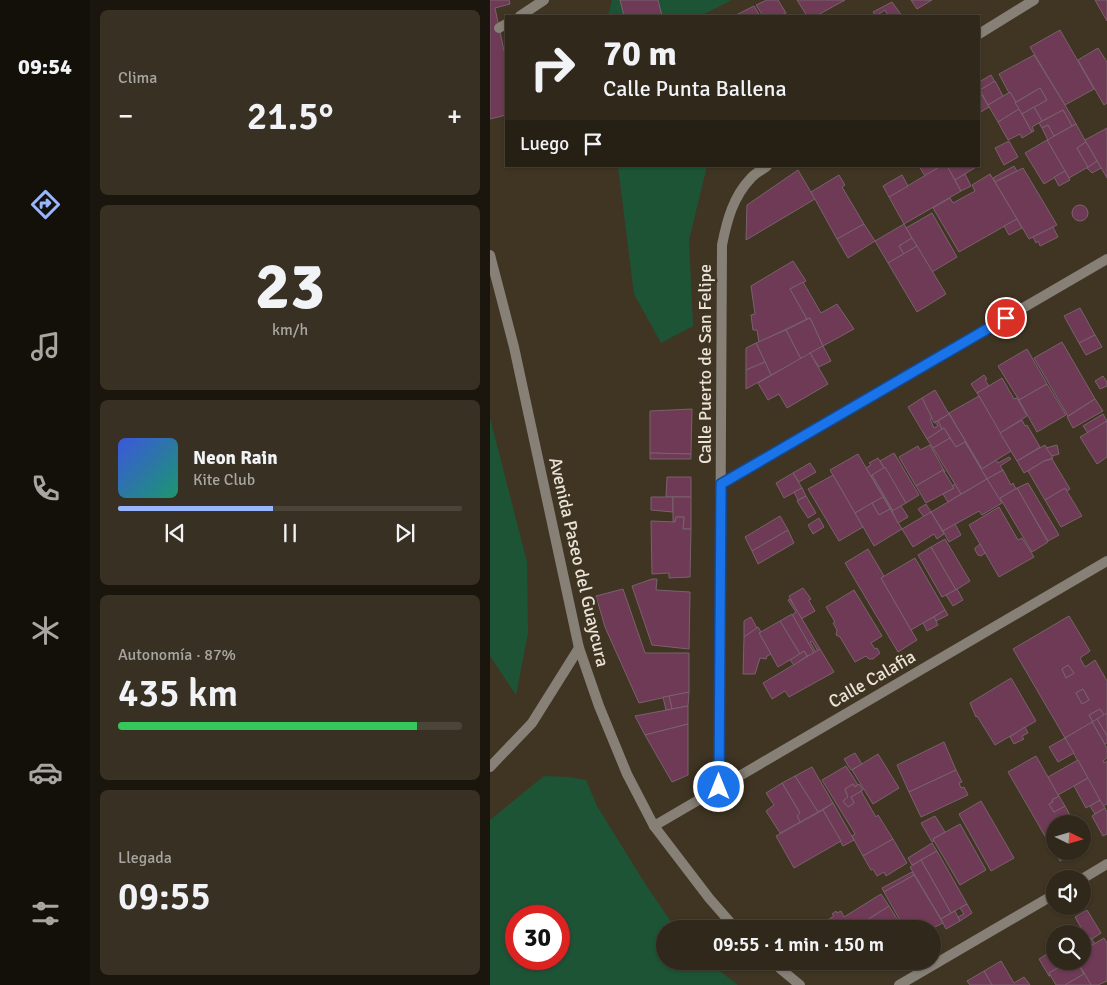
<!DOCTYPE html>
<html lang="es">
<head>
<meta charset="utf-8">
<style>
  body { margin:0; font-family:Signika,sans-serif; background:#383023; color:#f1f3f6; height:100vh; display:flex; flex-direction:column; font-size:19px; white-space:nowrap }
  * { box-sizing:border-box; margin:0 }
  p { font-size:16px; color:#a8a6a2 }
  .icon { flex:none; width:28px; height:28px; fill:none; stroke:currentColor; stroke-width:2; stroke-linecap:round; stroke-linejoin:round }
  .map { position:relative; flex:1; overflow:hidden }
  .side { display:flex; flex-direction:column; gap:10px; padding:10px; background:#1a160e; width:400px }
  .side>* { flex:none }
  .banner { position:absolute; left:15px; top:15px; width:475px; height:152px; border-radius:0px; box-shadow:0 1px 4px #0004,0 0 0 1px #4b4439; background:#30281a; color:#f1f3f6; overflow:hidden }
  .needle { width:32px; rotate:95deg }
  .tools { position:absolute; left:556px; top:815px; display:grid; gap:10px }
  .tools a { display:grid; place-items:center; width:45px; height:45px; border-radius:50%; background:#30281a; box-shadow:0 1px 4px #0004,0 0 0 1px #4b4439; font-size:25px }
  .speed { position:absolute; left:15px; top:905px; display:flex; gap:10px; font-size:25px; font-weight:700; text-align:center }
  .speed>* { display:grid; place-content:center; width:65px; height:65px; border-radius:50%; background:#30281a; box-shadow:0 1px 4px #0004,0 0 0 1px #4b4439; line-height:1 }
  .speed .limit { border:8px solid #d22; background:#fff; color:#111 }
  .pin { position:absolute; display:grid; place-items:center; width:42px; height:42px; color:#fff; margin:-21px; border:2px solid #fff; border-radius:50%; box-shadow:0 1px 5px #0007 }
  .me { position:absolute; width:55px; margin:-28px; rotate:0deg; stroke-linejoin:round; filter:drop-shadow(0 0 4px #0008) }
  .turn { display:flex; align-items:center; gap:18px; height:105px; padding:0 15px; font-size:22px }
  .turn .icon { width:65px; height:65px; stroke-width:2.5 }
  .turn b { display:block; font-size:35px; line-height:42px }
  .then { display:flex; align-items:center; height:48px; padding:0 15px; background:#0003; gap:10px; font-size:19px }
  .big { font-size:38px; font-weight:600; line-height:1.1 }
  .side .card { flex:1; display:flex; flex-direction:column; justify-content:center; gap:8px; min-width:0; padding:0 18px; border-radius:8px; background:#383023 }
  .side .dial { align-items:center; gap:0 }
  .dial b { font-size:65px; line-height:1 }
  .song { display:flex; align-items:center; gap:15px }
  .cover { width:60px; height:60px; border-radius:8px; background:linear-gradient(135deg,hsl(230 70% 55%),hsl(160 70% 35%)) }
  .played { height:5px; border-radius:2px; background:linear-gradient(90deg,#99b5fd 45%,#4b4439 45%) }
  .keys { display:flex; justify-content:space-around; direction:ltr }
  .heat { display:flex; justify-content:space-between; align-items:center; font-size:28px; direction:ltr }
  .charge { height:8px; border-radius:4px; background:linear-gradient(90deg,#34c759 87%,#4b4439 0) }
  .trip { position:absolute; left:166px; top:920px; width:285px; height:50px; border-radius:25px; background:#30281a; box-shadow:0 1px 4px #0004,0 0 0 1px #4b4439; font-weight:600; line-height:50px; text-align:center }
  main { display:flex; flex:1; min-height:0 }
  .tab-bar { display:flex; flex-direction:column; width:90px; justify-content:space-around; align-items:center; background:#13100a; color:#a8a6a2 }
  .tab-bar .icon { width:35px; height:35px }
  .tab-bar .on { color:#99b5fd }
  .tab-bar b { font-size:22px; color:#f1f3f6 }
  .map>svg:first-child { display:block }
</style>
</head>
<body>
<main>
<nav class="tab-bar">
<b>09:54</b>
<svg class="icon on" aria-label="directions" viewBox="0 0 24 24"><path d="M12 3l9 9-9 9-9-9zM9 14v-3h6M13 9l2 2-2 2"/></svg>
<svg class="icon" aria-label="music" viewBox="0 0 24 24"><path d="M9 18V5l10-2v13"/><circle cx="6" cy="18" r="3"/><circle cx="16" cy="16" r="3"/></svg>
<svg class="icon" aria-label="phone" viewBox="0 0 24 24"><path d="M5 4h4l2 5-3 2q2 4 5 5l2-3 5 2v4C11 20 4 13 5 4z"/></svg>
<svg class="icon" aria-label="climate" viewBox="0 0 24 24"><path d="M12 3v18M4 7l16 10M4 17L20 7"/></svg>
<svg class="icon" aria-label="car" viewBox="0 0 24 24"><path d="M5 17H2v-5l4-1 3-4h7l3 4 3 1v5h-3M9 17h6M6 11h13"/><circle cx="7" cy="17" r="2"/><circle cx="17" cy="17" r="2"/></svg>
<svg class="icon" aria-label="filters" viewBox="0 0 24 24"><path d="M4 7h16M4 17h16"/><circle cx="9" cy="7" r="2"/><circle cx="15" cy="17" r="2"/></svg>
</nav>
<section class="side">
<div class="card"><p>Clima</p>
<div class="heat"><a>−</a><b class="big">21.5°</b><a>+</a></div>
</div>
<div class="card dial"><b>23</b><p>km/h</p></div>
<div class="card">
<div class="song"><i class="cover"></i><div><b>Neon Rain</b><p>Kite Club</p></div></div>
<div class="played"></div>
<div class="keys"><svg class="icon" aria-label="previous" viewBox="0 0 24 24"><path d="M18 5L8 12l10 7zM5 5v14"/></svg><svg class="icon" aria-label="pause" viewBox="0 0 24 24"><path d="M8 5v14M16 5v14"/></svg><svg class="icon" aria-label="next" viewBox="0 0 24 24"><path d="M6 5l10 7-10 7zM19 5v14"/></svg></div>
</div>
<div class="card"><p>Autonomía · 87%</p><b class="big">435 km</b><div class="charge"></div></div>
<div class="card"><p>Llegada</p><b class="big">09:55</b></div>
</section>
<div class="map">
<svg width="617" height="985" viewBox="0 0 617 985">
  <rect width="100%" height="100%" fill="#403523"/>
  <g fill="#1d5436" fill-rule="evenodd">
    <path d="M122,0H242L210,16H118Z"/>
    <path d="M128,166H217L199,240L203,326L171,343L144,294Z"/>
    <path d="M0,418L37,562L38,633L26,695L0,656Z"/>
    <path d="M54,776L78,777L96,780L107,806L154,882L186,929H175V961H217L248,985H0V820ZM26,916H69V959H26Z"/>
  </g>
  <g fill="#6e3a55" stroke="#79626d" fill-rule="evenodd">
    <path d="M0,0H19L20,4L5,8L16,60V115L0,119Z"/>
    <path d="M130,0H168L172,16H134Z"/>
    <path d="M277,0H288L296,13L290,16H273L266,5Z"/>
    <path d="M307,0H355L326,16H317Z"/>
    <path d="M421,0H442L427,9Z"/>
    <path d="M605,0H617V21Z"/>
    <path d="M402,2L412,16H398L395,10L386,16L383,12Z"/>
    <path d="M264,6L270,16H244Z"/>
    <path d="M570,30L604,89L575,105L540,47Z"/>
    <path d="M608,48L617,62V103L614,105L588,60Z"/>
    <path d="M544,55L575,105L586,124L582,126L573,110L552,121L544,107L557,100L550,88L526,102L520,92L519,93L509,74Z"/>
    <path d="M501,75L505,82L490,90L489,82Z"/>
    <path d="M505,81L513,96L498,105L490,90Z"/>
    <path d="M550,88L557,100L532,114L525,103Z"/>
    <path d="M520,92L526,102L525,103L529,109L508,122L498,105Z"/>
    <path d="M492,95L499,107L489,113V97Z"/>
    <path d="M544,107L552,121L542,127L544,131L542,132L532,114Z"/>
    <path d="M529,109L542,132L532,138L530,134L518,140L508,122Z"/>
    <path d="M573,110L582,126L564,136L558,125L552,128L549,123Z"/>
    <path d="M586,124L596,142L587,148L598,167L579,178L557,140Z"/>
    <path d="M558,125L564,136L558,140L552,128Z"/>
    <path d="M617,128V178L595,140Z"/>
    <path d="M557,140L575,171L554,184L535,153Z"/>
    <path d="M519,141L528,157L514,165L505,148Z"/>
    <path d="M596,142L607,161L598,167L587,148Z"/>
    <path d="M607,161L611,168L602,173L597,168Z"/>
    <path d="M429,166H451L435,176Z"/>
    <path d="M451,166H457L471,191L414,224L399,197Z"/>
    <path d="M457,166H488L465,180Z"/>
    <path d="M524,166L527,171L505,182L503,178Z"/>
    <path d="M533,168L567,225L539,239L505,182Z"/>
    <path d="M308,170L325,199L256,240L257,205Z"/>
    <path d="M575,171L580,180L569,186L564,177Z"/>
    <path d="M475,174L481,186L471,191L465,180Z"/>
    <path d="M500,174L527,219L469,252L443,208L460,198L463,203L485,191L482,185Z"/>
    <path d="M349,175L355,185L352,187L374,224L347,239L321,192Z"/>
    <path d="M412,175L418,186L399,197L393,186Z"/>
    <circle cx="590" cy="213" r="8"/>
    <path d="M442,213L467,257L442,272L416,228Z"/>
    <path d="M527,219L532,228L519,235L514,226Z"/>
    <path d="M374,224L385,241L358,258L347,239Z"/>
    <path d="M414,224L422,238L409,246L414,254L398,263L385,241Z"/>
    <path d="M563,227L568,237L550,246L548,241L546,243L543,237Z"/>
    <path d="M422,238L427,246L414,254L409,246Z"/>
    <path d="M427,246L456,294L427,312L398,263Z"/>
    <path d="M303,261L316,281L300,289L317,319L269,342L267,330H263L261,315L265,314L261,286Z"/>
    <path d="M313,282L331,313L347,304L364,329L333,346L320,318L317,319L300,289Z"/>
    <path d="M590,308L605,335L589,343L574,316Z"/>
    <path d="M320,318L333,346L311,359L296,330Z"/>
    <path d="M296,330L311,359L281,375L266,343Z"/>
    <path d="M605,335L612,347L596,355L589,343Z"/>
    <path d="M572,342L605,399L578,416L544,358Z"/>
    <path d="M266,343L275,362L256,370V348Z"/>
    <path d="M333,346L341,361L329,367L320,353Z"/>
    <path d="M537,349L557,384L529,400L508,366Z"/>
    <path d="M320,353L338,384L297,408L289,394L278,400L268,383Z"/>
    <path d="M275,362L281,375L256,389V370Z"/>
    <path d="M494,375L497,379L495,380L499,386L487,393L481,384Z"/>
    <path d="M613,376L617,382V386L610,389L605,381Z"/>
    <path d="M512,378L524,399L527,398L537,416L510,433L487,393Z"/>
    <path d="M557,384L576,415L547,432L529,400Z"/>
    <path d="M445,390L459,414L444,423L432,398Z"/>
    <path d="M489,396L521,451L492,469L459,413Z"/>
    <path d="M432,398L442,418L440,419L444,428L448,426L445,422L448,421L452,429L437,439L418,407Z"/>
    <path d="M605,399L613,411L583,428L577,417Z"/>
    <path d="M202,409L201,454L160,453V411Z"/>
    <path d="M459,414L492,469L506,460L508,463L519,457L521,459L510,466L513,470L497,479L475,442L466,447L454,428L452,429L448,421Z"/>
    <path d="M613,414L617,421L598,433L593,426Z"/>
    <path d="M532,420L535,426L537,425L550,447L527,461L510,433Z"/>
    <path d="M617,421V457L607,464L590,437Z"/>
    <path d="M454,428L460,438L443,448L437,439Z"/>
    <path d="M460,438L466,447L475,442L497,479L471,494L443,448Z"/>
    <path d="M440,445L455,472H454L453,470L426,486L409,457L428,446L430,450Z"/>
    <path d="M555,445L563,458L554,461L534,473L527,461Z"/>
    <path d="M567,445L569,454L562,456L556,448Z"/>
    <path d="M160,453L201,454V459H160Z"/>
    <path d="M404,453L429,495L416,503L390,461Z"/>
    <path d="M368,454L393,497L365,513L340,470Z"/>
    <path d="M388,458L394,468L381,476L376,468L381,465L379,463Z"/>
    <path d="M562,459L580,489L577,491L575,488L555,500L538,471L554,461Z"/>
    <path d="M320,463L326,472L309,482L303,473Z"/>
    <path d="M395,467L416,503L403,511L382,475Z"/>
    <path d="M453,470L464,488L436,503L426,486Z"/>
    <path d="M513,470L521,485L523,483L526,489L509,499L497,479Z"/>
    <path d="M303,473L312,488L294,498L286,483Z"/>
    <path d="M343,475L373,527L349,541L318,489Z"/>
    <path d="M382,475L403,511H402L381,476Z"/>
    <path d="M177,477H201V497H176Z"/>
    <path d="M497,479L512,503L492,515L489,511L453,531L441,512Z"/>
    <path d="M538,483L569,535L558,541L527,488Z"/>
    <path d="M465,484L471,494L458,502L453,494L464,488L462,486Z"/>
    <path d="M312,488L316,496L308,500L304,492Z"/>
    <path d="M527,488L558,542L542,552L510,498Z"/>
    <path d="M575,488L592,516L571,527L555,500Z"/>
    <path d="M316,496L326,513L318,518L307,501Z"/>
    <path d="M161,497H183V512L161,510Z"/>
    <path d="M183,497H201V529H193L194,517H186L185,522H183Z"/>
    <path d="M393,497L400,509L389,515L382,503Z"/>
    <path d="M382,503L389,515L400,509L412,529L384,546L365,513Z"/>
    <path d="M436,504L441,512L434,517L428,509Z"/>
    <path d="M411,506L418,517L408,523L402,511Z"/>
    <path d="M509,507L528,540L532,538L544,557L509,577L479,525Z"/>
    <path d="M441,512L454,534L447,539L444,534L423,547L412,529Z"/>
    <path d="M290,516L298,530L262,551L255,537Z"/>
    <path d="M186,517H194L193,529H201L200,577L179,578V573L162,574L161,521L185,522Z"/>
    <path d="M329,518L334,527L323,534L318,525Z"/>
    <path d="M465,524L471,535L459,542L453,531Z"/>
    <path d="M298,530L304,543L268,564L262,551Z"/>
    <path d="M455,539L480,581L466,590L441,547Z"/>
    <path d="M490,544L495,553L491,556L488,555L485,550V548Z"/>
    <path d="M441,547L466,590L452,597L428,555Z"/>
    <path d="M378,549L394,576L391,578L427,640L408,652L355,563Z"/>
    <path d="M425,558L455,610L421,630L391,578Z"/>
    <path d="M162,579H167L166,590L200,592L199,649L162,645L142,586Z"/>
    <path d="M313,588L321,599L319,600V601L325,611L311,619L299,596Z"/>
    <path d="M133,589L155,653H199V692L149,703L115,627L106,596Z"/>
    <path d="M467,589L473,600L463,606L456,595Z"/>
    <path d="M364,590L392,636L381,643L385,649L387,648L390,653L383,659H379L376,656L365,662L350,637L346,635L347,630L343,623L345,622L336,607Z"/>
    <path d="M300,599L330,649L328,651L322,641L320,642L326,652L324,653L302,615L306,612L298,600Z"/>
    <path d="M455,610L458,615L446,621L444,617Z"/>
    <path d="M302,614L324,653L317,656L314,651L310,654L290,621Z"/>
    <path d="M579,616L600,651L590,658L595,667L605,660L617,681V713L614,715L610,709L599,715L603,722L575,738L523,649ZM578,665L584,673L576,678L572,669ZM593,689L599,700L592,704L586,693Z"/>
    <path d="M261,617L267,628L254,637V621Z"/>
    <path d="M444,617L448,625L437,631L433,623Z"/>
    <path d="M290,621L310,654L288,667L269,633Z"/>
    <path d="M268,627L271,632L269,633L281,654L277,656L276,659L270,658L265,674H253L254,637Z"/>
    <path d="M330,649L344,672L299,697L295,691L282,699L273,683Z"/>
    <path d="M314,651L317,656L304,665L300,660Z"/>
    <path d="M578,665L584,673L576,678L572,669Z"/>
    <path d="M521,678L546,721L505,745L487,716L486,717L480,703Z"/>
    <path d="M593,689L599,700L592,704L586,693Z"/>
    <path d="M199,692L198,706L182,709L179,696Z"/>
    <path d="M179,696L182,709L176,710L173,697Z"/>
    <path d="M198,706V724L155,735L145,716Z"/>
    <path d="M610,709L614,715L603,722L599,715Z"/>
    <path d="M617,713V736L607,719Z"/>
    <path d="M607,719L617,736V743L615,744L602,722Z"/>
    <path d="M602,722L617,748V758L613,761L614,763L617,761V804L613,806L575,738Z"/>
    <path d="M198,724V775L182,782L155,735Z"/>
    <path d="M535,727L538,733L532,736L534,739L524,744L520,737Z"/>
    <path d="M575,738L584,753L568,762L559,747Z"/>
    <path d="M454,742L466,770L419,792L407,765Z"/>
    <path d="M365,753L372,764L361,770L354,759Z"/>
    <path d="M388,754L409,788L383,804L362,770Z"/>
    <path d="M546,756L569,796L562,800L563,802L559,804L564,812L575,806L585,824H565V840L559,843L518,772Z"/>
    <path d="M588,760L598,778L568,795L558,777Z"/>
    <path d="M356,766L368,785L365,787L363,784L355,789L358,797L353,801L358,807L364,803L361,797L371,791L386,817L388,815L403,839L373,856L362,836L365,834L332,780Z"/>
    <path d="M322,767L343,803L328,812L305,776Z"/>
    <path d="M466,770L472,782L469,783L471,788L474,787L478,795L431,817L419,792Z"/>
    <path d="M305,776L328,812L310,822L307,816L310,813L292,783Z"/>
    <path d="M598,778L610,800L596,808L584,786Z"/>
    <path d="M292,783L310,813L307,816L310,822L290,833L276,811L284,805L276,793Z"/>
    <path d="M363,784L365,787L369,784L373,790L361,797L364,803L358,807L353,801L358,797L355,789Z"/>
    <path d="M569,796L575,806L564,812L559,804L563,802L562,800Z"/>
    <path d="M610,800L615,808L605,814L600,806Z"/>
    <path d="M491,801L524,858L501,871L469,814Z"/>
    <path d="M343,803L364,840L353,846L333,810Z"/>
    <path d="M615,808L617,812V834L613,836L602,816Z"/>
    <path d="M333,810L351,841L304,868L286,836Z"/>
    <path d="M445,816L455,832L443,839L444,841L442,842L431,823Z"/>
    <path d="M470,824L496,870L470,885L443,839Z"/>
    <path d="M403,839L417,863L396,876L394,872L387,876L383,869L381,870L373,856Z"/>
    <path d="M565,840V851H587L570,861L559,843Z"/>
    <path d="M442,843L447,851L422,865L418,858Z"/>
    <path d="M447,851L477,904L461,913L431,860Z"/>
    <path d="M431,860L461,913L451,919L420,867Z"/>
    <path d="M422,872L424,875L394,892L392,888Z"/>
    <path d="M424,875L453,923L441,929H415L394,892Z"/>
    <path d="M391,894L399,906L363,929H332L330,925L344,916L342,914L346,911L347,913L351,911L354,917Z"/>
    <path d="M477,904L482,913L470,921L468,917L474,914L470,908Z"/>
    <path d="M399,906L409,922L399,929H363Z"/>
    <path d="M597,910L611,933L602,939L601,938L598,940L585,917Z"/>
    <path d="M465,911L470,921L456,929L451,919Z"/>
    <path d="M601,938L605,944L592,951V943Z"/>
    <path d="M614,938L617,943V981L608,985H601L587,961H592V951Z"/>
    <path d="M565,949V961H573L575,964L559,973L560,976H559L549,959Z"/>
    <path d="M353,961H379L367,969L363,962L356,966Z"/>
    <path d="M511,961L524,983L534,977L540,985H502L494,971Z"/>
    <path d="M579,961H586L594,974L575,985H566L559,973Z"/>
    <path d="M494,971L502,985H480L477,981Z"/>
    <path d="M592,971H593L601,985H575L594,974Z"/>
  </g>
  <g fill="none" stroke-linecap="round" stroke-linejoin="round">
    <g stroke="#868077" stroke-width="10">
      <path d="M30,16L54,0"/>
      <path d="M9,28L16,24"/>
    </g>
    <g stroke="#868077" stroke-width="10">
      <path d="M489,34L544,0"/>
      <path d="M231,484L617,259"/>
      <path d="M0,767L42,723L89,648"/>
      <path d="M229,787L232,245C237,220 243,197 261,178C265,173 272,170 277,166"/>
      <path d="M164,826L617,561"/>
      <path d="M592,879L617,864"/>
      <path d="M409,985L565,894"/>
    </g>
    <g stroke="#868077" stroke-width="10">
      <path d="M0,255L24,347L89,648L109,706L137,774L164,826L219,898L246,929"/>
      <path d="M281,961L310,985"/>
    </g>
  </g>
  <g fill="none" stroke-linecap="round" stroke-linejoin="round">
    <defs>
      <path id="route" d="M229,787L231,484L516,318"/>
    </defs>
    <use href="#route" stroke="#114b97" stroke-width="12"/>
    <use href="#route" stroke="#1a73e8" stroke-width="9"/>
  </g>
  <g text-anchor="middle" stroke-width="5" stroke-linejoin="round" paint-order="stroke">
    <g font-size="18" fill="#eae3d8" stroke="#403523">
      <text transform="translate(215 364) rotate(-90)" y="6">Calle Puerto de San Felipe</text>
      <text transform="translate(89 562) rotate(77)" y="6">Avenida Paseo del Guaycura</text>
      <text transform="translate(382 679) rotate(-30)" y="6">Calle Calafia</text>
    </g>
  </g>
</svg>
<div class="tools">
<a><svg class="needle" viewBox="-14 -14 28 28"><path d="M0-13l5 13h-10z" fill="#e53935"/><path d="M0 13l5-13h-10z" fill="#a8a6a2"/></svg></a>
<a><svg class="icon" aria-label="sound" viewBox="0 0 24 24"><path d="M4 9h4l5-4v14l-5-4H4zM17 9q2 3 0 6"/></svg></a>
<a><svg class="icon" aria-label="search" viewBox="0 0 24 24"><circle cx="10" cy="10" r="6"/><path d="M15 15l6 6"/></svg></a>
</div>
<div class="speed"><div class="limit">30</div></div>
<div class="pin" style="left:516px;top:318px;background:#d93025"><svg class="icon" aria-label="arrive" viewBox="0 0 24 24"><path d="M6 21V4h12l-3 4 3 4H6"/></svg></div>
<svg class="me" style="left:229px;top:787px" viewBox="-20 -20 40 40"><circle r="17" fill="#1a73e8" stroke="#fff" stroke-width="3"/><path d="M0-11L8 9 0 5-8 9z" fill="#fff"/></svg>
<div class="trip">09:55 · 1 min · 150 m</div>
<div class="banner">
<div class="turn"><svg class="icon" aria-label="right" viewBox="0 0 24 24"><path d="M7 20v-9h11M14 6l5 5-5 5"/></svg><div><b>70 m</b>Calle Punta Ballena</div></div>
<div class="then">Luego<svg class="icon" aria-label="arrive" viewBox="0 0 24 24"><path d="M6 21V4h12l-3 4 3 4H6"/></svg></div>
</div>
</div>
</main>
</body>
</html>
